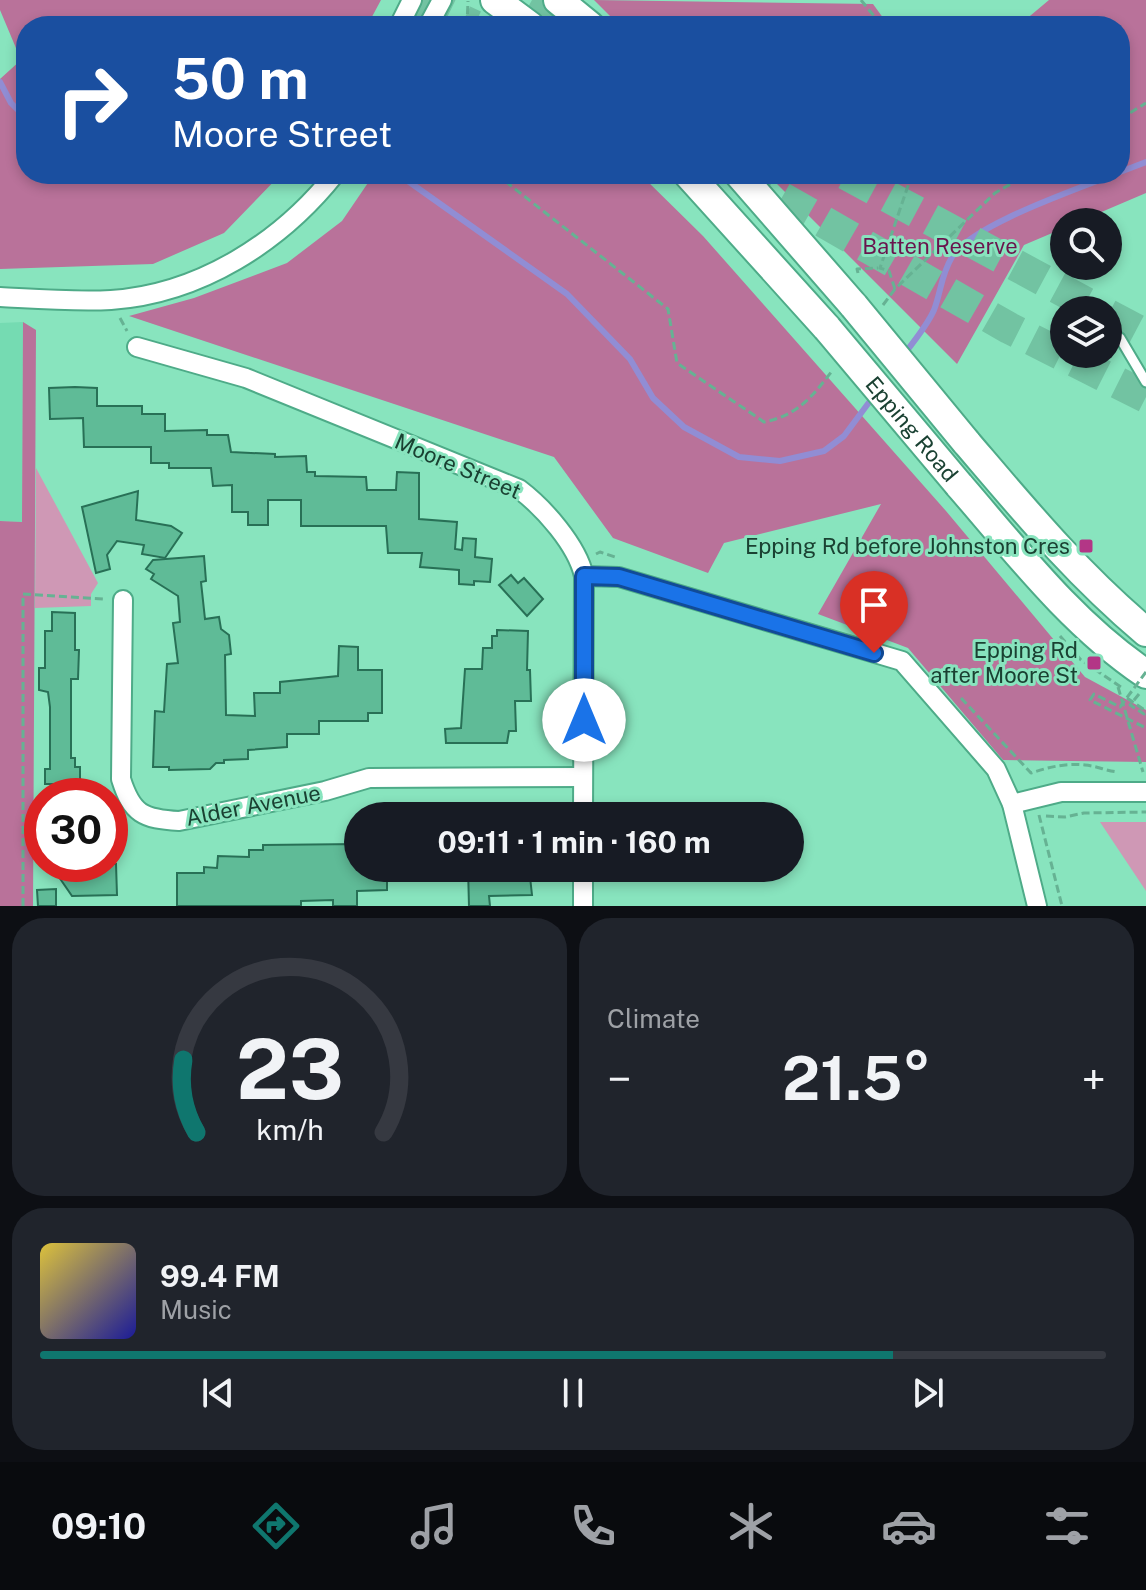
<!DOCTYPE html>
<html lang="en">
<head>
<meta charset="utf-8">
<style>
  body { margin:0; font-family:"Public Sans",sans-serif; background:#20242c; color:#f1f3f6; height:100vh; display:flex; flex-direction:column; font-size:30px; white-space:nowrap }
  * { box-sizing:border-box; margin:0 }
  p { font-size:26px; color:#9ea1a6 }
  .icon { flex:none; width:44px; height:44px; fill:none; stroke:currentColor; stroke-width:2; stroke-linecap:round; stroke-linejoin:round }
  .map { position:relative; height:906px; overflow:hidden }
  .details { display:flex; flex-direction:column; gap:12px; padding:12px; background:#0d0f14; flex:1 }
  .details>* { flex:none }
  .hud { position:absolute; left:16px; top:16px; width:1114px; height:168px; border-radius:32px; box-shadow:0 4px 12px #0003; background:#1a4fa0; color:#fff; overflow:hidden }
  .buttons { position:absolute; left:1050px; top:208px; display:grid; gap:16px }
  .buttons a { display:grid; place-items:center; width:72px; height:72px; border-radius:50%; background:#171b24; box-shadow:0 4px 12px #0003; font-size:40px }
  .speed { position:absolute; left:24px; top:778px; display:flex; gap:16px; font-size:40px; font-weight:700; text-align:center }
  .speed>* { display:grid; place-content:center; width:104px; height:104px; border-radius:50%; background:#171b24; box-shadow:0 4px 12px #0003; line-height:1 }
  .speed .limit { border:12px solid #d22; background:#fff; color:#111 }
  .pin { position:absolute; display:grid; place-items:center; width:68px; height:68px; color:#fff; margin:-82px -34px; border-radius:50% 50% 50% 0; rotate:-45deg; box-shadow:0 0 8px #0007 }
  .pin .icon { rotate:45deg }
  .me { position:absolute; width:88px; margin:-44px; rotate:0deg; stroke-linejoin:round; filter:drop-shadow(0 0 6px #0008) }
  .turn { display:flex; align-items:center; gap:28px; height:168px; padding:0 24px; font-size:36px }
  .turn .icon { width:104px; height:104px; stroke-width:2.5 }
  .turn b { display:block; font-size:56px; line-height:68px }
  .big { font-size:60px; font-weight:700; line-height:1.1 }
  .details .widget { flex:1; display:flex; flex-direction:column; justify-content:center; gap:12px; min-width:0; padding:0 28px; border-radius:32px; background:#20242c }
  .details .dial { align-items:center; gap:0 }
  .dial svg { height:208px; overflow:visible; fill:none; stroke:#363941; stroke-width:7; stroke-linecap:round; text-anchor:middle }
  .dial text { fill:#f1f3f6; stroke:none }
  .song { display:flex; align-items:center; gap:24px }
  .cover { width:96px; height:96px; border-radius:12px; background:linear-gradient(135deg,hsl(50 70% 55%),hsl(240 70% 35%)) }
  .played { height:8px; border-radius:4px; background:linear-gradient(90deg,#0f766e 80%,#363941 80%) }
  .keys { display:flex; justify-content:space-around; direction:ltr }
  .heat { display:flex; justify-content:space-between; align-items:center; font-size:44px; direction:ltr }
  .details .tiles { flex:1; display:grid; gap:12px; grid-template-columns:1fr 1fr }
  .widget:last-child { grid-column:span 2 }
  .trip { position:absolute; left:344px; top:802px; width:460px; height:80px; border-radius:40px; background:#171b24; box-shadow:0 4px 12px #0003; font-weight:700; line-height:80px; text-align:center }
  .tab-bar { display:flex; height:128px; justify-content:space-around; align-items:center; background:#090b0e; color:#9ea1a6 }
  .tab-bar .icon { width:56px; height:56px }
  .tab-bar .current { color:#0f766e }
  .tab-bar b { font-size:36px; color:#f1f3f6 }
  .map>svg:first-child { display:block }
</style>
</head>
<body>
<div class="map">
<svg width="1146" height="906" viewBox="0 0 1146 906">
  <rect width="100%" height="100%" fill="#88e4be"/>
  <path fill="#75dbb2" d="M23,322L22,522L0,521V323Z"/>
  <g fill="#cf98b5">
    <path d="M36,468L98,583L91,594V606L35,608Z"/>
    <path d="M1100,822H1146V891Z"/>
  </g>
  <g fill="#b9729a">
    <path d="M0,0H381L367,26H26V174H281L224,233L153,264L0,269V79L21,60L0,10Z"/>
    <path d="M594,0L873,4L889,26H620Z"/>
    <path d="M1049,0H1146V193L1078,222H1064V228L1024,245L957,364L767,174H1120V26H1018Z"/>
    <path d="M374,174H640L703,236L946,511L1085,677L1146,710V762L1003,760L908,648L818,614L881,504L724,543L708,573L613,538L554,457L129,316L194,298L287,263L342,221Z"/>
    <path d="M23,322L36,330L33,906H0V521L22,522Z"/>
  </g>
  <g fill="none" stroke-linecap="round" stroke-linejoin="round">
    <g stroke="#918dd4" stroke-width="6">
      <path d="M0,82L11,103L26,118"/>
      <path d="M1120,172L1146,162"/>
      <path d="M398,174L567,294L630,359L653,398L684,427L739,457L780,461L824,451L844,436L873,397"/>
      <path d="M903,356C913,342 927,326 934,310C941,292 941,275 952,257C971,225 1078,189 1115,174"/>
    </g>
  </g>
  <g fill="#5fbb97" stroke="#287056" stroke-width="2">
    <path d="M75,387L97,388V406H142V414H165V431L207,430V435H228L231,452L275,454V457L306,456L307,472H315V476L366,477L367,490H396L397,472L419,473V519L457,522L455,549L462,550L463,538L476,539L475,557L492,559L490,582L474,581V585L459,584V570L420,567L422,553H388L386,526H301V500H268V525H248V512H232V485L213,486L211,468H169V463H151V447H84L83,418L50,419L49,388Z"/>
    <path d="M138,491L136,520L171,526L182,533L165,558L142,554L144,545L117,541L107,555L110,569L96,573L82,507Z"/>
    <path d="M204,556L206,581L201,582L205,619L219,617L221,629L229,635L231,654L225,655L226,715L255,716L254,693H280V682L338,676L339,646L358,647V670H382V713H368V721H319V734H287V747L248,750V759L224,760V763H216L210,769L169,770V767H153L155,711L164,712L167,664L178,663L173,623L180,622L178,596L151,579L154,574L146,569L153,560Z"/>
    <path d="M511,575L518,583L524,578L543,599L527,616L499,585Z"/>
    <path d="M52,612L75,613V650H79L78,679H71V758H75V767H80V783H75V794L70,796H53V784H45V769H50V707L48,692L39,690V668H45V631H52Z"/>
    <path d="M497,630L528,631L527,670H530L531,701H515L516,731H509L507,743H446L445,729L461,728L465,669H482L483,648H492V636H497Z"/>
    <path d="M358,844V868H387V890L357,891V906H333V900L301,901V906H177V873H204V867L217,868L218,856L249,857V850H263V845Z"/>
    <path d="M50,864H116L117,895L72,896Z"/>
    <path d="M468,868H529L532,895L489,896L490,906H469Z"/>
    <path d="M56,889V906H38L37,890Z"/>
  </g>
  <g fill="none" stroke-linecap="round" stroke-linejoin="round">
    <g stroke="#72c3a2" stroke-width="32" stroke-dasharray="32 16" stroke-linecap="butt">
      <path d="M420,0L474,26"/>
      <path d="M532,0L579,26"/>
      <path d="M740,174L1009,328L1146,397"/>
      <path d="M846,174L1099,310"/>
      <path d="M1108,315L1146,335"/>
    </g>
    <defs>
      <path id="service" d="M1108,329L1120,338L1146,382"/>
      <g id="minor">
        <path d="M399,26L412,0"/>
        <path d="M428,26L442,0"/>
        <path d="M0,297C37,299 74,302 111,300C200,294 281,242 335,174"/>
        <path d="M137,347L246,378L519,489C544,508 577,545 584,576L619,577L902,661L996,769L1012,804L1037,906"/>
        <path d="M123,600L121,779C132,814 143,819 179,821L325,791L369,778L583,777"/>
        <path d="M1012,804L1061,792H1146"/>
        <path d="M583,816L584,576"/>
        <path d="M583,906V868"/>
      </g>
      <g id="primary">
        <path d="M495,0L530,26"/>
        <path d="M558,0L590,26"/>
        <path d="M688,174L827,328"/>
        <path d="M739,174L854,306"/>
        <path d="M966,442C1025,511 1076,573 1146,632"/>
        <path d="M959,485C1017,552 1072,624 1146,674"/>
      </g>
    </defs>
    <use href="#service" stroke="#4eab88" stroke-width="13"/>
    <use href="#minor" stroke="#4eab88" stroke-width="22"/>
    <use href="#primary" stroke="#4eab88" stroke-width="32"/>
    <g stroke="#66b293" stroke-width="3" stroke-dasharray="8 4" stroke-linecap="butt">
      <path d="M861,0L882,26"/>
      <path d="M467,26L468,1"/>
      <path d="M1120,119L1146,103"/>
      <path d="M496,174L668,309L677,363L764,422C798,415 811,398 832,371"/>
      <path d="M858,273L857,269L878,268"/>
      <path d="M895,289L889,271L880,268L912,174"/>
      <path d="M883,305L895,289L995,193L1028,174"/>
      <path d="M120,318L127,331"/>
      <path d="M596,554L600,552L615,557"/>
      <path d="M1060,636L1081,660L1124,689"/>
      <path d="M1118,687L1143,772"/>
      <path d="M1139,694L1130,705L1144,714L1146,711"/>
      <path d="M961,698L1031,773C1049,767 1066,763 1085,765C1097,766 1106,771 1118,772"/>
      <path d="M1039,815L1062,906"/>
      <path d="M1046,816L1065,817L1084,813L1146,812"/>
      <path d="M23,906V594L104,599"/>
    </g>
    <use href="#service" stroke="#fff" stroke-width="9"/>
    <use href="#minor" stroke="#fff" stroke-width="18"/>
    <use href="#primary" stroke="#fff" stroke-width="28"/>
    <defs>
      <g id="primary-bridge">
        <path d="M854,306L966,442"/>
        <path id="s1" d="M827,328L959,485"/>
      </g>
    </defs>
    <use href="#primary-bridge" stroke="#4eab88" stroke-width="32" stroke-linecap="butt"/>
    <g stroke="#66b293" stroke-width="3" stroke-dasharray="8 4" stroke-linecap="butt">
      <path d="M1146,672L1120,707L1094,694L1090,700L1146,728"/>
      <path d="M1127,698L1146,711"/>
    </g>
    <use href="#primary-bridge" stroke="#fff" stroke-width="28"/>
  </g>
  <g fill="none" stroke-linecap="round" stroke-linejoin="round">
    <defs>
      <path id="route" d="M584,720V576L619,577L874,653"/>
    </defs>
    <use href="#route" stroke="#114b97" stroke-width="20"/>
    <use href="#route" stroke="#1a73e8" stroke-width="14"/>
  </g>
  <g fill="#b33686" stroke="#88e4be" stroke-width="3">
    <rect x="1078" y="538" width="16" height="16" rx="4"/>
    <rect x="1086" y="655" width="16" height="16" rx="4"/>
  </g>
  <g text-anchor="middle" stroke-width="6" stroke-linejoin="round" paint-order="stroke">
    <g font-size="22" fill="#6a144d" stroke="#88e4be">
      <text x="940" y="254">Batten Reserve</text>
    </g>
    <g font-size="22" fill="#1a4132" stroke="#88e4be">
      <text dy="8" stroke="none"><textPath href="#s1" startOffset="132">Epping Road</textPath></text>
      <text transform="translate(458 466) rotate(23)" y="8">Moore Street</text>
      <text transform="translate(253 805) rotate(-11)" y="8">Alder Avenue</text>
    </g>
    <g font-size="22" fill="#1a4132" stroke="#88e4be" text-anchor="end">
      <text x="1070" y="554">Epping Rd before Johnston Cres</text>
      <text x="1078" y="658">Epping Rd<tspan x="1078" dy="25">after Moore St</tspan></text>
    </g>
  </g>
</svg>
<div class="buttons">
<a><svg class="icon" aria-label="search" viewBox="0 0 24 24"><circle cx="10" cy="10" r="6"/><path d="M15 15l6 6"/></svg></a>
<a><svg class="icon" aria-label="layers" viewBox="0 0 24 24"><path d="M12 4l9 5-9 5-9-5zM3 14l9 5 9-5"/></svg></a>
</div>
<div class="speed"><div class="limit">30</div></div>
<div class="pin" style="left:874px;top:653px;background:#d93025"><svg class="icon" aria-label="arrive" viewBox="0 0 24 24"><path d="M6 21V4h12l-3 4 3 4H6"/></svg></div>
<svg class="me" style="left:584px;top:720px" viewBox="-20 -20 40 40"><circle r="19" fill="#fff"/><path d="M0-13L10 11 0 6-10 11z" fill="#1a73e8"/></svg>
<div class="trip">09:11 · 1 min · 160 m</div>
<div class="hud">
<div class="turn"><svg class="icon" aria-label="right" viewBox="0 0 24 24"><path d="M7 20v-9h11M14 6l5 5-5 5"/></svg><div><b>50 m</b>Moore Street</div></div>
</div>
</div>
<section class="details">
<div class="tiles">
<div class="widget dial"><svg viewBox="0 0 100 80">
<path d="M14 69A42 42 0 1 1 86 69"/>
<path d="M14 69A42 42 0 0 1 9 41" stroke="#0f766e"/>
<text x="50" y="56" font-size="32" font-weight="700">23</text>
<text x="50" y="72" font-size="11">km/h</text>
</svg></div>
<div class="widget"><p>Climate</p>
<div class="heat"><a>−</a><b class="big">21.5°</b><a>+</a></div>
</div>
<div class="widget">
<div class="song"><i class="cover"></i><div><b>99.4 FM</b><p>Music</p></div></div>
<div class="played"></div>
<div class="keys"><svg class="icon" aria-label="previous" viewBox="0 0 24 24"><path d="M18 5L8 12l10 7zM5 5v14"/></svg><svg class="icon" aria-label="pause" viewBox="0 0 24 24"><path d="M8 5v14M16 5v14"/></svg><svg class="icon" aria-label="next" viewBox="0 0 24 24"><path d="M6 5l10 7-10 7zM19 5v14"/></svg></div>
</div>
</div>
</section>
<nav class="tab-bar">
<b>09:10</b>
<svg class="icon current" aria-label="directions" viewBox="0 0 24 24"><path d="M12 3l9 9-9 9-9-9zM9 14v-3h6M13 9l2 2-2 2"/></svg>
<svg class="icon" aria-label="music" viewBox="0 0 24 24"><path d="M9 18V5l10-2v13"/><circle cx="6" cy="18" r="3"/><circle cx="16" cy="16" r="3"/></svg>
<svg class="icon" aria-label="phone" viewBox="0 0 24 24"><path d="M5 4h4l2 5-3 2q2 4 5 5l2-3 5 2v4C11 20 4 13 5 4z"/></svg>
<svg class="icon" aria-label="climate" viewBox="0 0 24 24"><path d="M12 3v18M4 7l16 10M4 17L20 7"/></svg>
<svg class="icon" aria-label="car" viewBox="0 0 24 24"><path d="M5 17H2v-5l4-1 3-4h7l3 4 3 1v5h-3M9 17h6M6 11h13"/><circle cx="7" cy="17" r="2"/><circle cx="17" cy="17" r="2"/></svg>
<svg class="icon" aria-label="filters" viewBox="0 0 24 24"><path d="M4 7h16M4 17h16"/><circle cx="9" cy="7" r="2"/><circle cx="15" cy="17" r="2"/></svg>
</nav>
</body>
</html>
